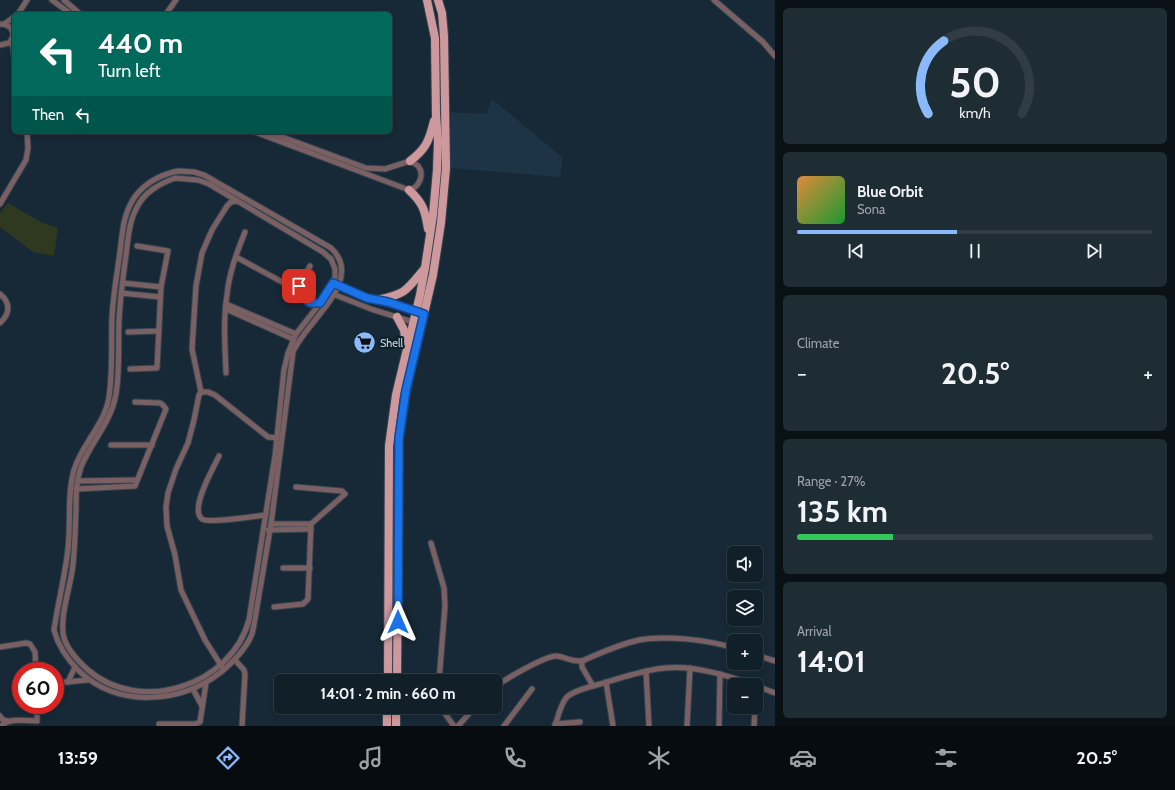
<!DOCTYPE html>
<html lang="en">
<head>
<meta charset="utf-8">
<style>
  body { margin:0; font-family:Cabin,sans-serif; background:#1e2c34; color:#f1f3f6; height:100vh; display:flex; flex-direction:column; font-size:15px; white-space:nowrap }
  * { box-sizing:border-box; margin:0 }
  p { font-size:13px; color:#9ca2a8 }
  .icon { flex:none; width:22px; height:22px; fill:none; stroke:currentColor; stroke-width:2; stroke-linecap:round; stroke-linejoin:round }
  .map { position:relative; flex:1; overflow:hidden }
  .drawer { display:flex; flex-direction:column; gap:8px; padding:8px; background:#091116; width:400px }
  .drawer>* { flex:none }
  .top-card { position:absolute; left:12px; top:12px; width:380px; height:122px; border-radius:6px; box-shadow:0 2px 6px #0003,0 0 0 1px #303d45; background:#00695c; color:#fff; overflow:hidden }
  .tools { position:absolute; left:727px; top:546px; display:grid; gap:8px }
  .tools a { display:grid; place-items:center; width:36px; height:36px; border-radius:6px; background:#111f28; box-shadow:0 2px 6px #0003,0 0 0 1px #303d45; font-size:20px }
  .speed { position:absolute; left:12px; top:662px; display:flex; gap:8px; font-size:20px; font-weight:700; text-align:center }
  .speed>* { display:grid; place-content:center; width:52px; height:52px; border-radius:50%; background:#111f28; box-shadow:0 2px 6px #0003,0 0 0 1px #303d45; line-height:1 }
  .speed .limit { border:6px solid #d22; background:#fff; color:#111 }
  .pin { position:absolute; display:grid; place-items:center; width:34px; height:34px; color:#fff; margin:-17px; border-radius:8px; box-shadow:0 2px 6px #0006 }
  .me { position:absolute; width:44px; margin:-22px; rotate:0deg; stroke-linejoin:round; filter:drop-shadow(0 0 3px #0008) }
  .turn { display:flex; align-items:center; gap:14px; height:84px; padding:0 20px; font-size:18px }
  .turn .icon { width:52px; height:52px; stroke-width:2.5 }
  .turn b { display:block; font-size:28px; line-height:34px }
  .then { display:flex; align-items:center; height:38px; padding:0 20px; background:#0003; gap:8px; font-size:15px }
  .big { font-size:30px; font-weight:700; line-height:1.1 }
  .drawer .widget { flex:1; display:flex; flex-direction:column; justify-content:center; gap:6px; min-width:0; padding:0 14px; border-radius:6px; background:#1e2c34 }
  .drawer .dial { align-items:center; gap:0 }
  .dial svg { height:104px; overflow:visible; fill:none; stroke:#303d45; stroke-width:7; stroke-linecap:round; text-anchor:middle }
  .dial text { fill:#f1f3f6; stroke:none }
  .song { display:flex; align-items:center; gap:12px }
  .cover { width:48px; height:48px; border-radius:6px; background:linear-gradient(135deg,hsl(30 70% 55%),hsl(130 70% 35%)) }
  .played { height:4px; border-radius:2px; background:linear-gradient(90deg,#8bbafc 45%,#303d45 45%) }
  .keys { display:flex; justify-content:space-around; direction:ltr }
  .heat { display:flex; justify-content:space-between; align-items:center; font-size:22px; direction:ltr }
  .charge { height:6px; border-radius:3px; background:linear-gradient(90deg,#34c759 27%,#303d45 0) }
  .trip { position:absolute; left:274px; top:674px; width:228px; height:40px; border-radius:6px; background:#111f28; box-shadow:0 2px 6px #0003,0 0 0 1px #303d45; font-weight:700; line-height:40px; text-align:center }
  .tab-bar { display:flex; height:64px; justify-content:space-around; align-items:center; background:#070c10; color:#9ca2a8 }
  .tab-bar .icon { width:28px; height:28px }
  .tab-bar .selected { color:#8bbafc }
  .tab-bar b { font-size:18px; color:#f1f3f6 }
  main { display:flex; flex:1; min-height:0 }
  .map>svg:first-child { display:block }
</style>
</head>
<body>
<main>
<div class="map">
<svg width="775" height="726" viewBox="0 0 775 726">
  <rect width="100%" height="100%" fill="#172936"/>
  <path fill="#1c3445" d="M492,99L563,158L560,177L451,168V112L486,114Z"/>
  <path fill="#2e391f" d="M8,203L41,222L58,228L54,256L33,252L0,227V213Z"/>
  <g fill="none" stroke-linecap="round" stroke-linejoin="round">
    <defs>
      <g id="minor">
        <path d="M52,0L71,14"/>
        <path d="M64,0L80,14"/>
        <path d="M714,0L763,42L775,56"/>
        <path d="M18,14L27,0"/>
        <path d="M166,14L176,0"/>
        <path d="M0,24C12,24 17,34 9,43L0,45"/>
        <path d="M4,24L14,17"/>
        <path d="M12,39L14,56"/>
        <path d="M255,132L409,190C419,188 425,174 418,166C416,164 412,162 410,161L385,169L366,168L269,132"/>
        <path d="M178,171L194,172L204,175L331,248C366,281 305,322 293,352L271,524L255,619C254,624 253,630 252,634C246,649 233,662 221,672C180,704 118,708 79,671C67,659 58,646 54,630C58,603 65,576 68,549C71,523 67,495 74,470C82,444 105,424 109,397C113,371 111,344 112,318C113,296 117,274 120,252C122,236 123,219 130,205C139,186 158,175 178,171Z"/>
        <path d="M175,178L198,180L209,184L323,252L331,259L335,269V277L328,293L296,334L288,353L284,370L275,456L249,620C231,686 140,715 88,670C78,661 68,651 64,638C59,621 69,590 72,572C75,552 75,531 76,510C76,495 76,481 81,467C92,440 111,423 116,394C120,370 118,345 119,321C120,299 123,277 126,255C128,239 129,223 136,209C144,192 159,184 175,178Z"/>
        <path d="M0,204L26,160L28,148L27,132"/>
        <path d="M236,257L295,289L299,286L310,266"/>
        <path d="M123,283L161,287"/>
        <path d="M337,284L367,298L418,312"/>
        <path d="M298,288C302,299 308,304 320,303"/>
        <path d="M121,293L160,297"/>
        <path d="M0,294C11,303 10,314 0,323"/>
        <path d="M333,294L371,309L416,323"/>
        <path d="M226,304L296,334"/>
        <path d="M226,309L293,339"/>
        <path d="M128,332L159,331"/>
        <path d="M130,369L157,368L161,287L168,251L137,246"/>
        <path d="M226,373C225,347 223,320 227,295C229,273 237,252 245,232"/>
        <path d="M201,392L192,349L196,286L202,253L212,230L227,206L231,202L237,201"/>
        <path d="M111,445H152"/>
        <path d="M219,456C214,467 189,509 202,519C209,524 255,516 266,515"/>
        <path d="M78,481L137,480"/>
        <path d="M76,489L135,486L166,409L163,405L160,403L135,402"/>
        <path d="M271,524H311"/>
        <path d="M268,530L311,529"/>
        <path d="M431,543L444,588L445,606L439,681"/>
        <path d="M283,568H310"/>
        <path d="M274,607L303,604L308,599L311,524L345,494L342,491L296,487"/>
        <path d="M0,647L26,643L30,644L35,652L36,671"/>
        <path d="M756,655L775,661"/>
        <path d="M235,660L244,670L245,674L242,726"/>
        <path d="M582,661V667L593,686"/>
        <path d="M222,667L205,640L181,590L175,555L167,526L166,507L168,493L176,469L188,443L194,420L199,395L201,392H208L215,395L268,437L277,438"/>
        <path d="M646,671L649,726"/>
        <path d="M68,682L75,667"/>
        <path d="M606,682L613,726"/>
        <path d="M55,683L88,680"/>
        <path d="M756,686L775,693"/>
        <path d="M495,687C504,680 546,655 557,656C566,657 570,662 582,661C600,653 620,644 639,640C666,635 709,640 734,648"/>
        <path d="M193,689L202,706"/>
        <path d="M756,693L757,686"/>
        <path d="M440,707L454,726"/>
        <path d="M0,716L3,720L8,721"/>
        <path d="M159,724H195L200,722L206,683"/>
        <path d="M555,724L580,722"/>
        <path d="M1,726C10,717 25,721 37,721V705"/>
        <path d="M458,726L475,707"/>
        <path d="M504,726L532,689"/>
        <path d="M555,726C558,717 560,706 566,698C571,692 592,686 600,684C621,678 643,670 665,668C694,665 727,675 754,685"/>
        <path d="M687,726L690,668"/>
        <path d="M719,726L720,674"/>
        <path d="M754,726L755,707"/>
      </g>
      <g id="primary">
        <path d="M410,161C426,149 429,141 434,121"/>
        <path d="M409,190C423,203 425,210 428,229"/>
        <path d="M377,300C406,294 406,291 425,268"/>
        <path d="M397,317L404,330L406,344"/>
        <path d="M388,681L389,446L396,395L420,295L425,268L433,215L437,170L438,142L436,115L435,38L427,0"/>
        <path d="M397,681L399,438L406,391L433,275L441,223L446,168L444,36L442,13L438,0"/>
        <path d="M387,726V707"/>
        <path d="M396,726V707"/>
      </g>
    </defs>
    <use href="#minor" stroke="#344551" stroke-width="7"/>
    <use href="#primary" stroke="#344551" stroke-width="10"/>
    <use href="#minor" stroke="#7a6062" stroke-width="5"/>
    <use href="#primary" stroke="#ce999c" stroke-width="8"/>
  </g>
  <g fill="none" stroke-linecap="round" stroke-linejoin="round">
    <defs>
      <path id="route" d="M299,286L298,288L303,298L310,303H320L333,283L367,298L388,302L424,314L406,390L399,438L398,622"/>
    </defs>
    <use href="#route" stroke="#114b97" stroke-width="10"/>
    <use href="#route" stroke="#1a73e8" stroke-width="7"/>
  </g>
  <defs>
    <symbol id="supermarket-disc" viewBox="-11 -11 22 22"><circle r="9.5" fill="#8bbafc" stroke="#0e202c"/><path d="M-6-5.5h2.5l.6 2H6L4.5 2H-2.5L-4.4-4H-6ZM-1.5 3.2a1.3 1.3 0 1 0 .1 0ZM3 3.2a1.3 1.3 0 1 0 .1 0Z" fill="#111"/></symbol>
  </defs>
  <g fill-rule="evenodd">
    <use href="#supermarket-disc" x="352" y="330" width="25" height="25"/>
  </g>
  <g text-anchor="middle" stroke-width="4" stroke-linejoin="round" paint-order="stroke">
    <g font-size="11" fill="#ccd7e0" stroke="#0e202c" text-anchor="start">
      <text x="380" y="347">Shell</text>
    </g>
  </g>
</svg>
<div class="tools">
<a><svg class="icon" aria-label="sound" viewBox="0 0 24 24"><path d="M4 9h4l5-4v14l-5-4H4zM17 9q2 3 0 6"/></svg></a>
<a><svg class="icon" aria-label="layers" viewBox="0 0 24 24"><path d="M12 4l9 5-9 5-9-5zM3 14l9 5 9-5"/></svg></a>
<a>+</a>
<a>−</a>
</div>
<div class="speed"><div class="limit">60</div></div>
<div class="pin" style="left:299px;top:286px;background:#d93025"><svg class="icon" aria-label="arrive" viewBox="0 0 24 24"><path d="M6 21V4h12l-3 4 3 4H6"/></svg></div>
<svg class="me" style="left:398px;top:622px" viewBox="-20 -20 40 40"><path d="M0-17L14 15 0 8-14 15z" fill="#1a73e8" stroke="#fff" stroke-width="4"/></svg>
<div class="trip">14:01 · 2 min · 660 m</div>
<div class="top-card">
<div class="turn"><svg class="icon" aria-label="left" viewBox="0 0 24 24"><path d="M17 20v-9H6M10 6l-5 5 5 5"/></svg><div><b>440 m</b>Turn left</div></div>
<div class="then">Then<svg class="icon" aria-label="left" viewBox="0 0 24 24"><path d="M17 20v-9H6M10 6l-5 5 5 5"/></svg></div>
</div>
</div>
<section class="drawer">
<div class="widget dial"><svg viewBox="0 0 100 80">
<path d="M14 69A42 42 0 1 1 86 69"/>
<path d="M14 69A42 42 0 0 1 26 13" stroke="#8bbafc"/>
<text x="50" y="56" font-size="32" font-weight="700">50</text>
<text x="50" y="72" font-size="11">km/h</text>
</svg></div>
<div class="widget">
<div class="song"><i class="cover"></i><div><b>Blue Orbit</b><p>Sona</p></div></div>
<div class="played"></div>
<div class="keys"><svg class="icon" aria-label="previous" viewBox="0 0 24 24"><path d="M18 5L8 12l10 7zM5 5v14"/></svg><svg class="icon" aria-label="pause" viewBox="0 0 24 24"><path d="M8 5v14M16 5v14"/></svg><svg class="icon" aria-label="next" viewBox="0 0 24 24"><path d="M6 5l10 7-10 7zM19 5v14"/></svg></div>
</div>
<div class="widget"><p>Climate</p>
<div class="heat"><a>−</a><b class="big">20.5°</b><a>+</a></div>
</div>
<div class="widget"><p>Range · 27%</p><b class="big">135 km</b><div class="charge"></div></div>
<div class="widget"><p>Arrival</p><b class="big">14:01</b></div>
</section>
</main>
<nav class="tab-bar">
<b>13:59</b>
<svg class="icon selected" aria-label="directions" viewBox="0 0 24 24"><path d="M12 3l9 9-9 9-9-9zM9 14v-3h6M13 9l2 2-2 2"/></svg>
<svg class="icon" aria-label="music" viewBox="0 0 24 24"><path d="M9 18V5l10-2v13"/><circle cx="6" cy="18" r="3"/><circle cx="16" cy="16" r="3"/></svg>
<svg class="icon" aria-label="phone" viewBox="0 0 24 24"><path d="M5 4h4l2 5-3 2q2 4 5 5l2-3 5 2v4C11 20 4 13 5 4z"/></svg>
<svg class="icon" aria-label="climate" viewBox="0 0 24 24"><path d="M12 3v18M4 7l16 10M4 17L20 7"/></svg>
<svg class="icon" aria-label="car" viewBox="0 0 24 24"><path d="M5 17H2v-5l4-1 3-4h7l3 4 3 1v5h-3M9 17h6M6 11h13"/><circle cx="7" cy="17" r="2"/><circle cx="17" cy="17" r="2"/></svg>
<svg class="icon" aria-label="filters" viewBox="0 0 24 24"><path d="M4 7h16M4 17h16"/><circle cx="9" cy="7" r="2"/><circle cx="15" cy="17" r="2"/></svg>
<b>20.5°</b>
</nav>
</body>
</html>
